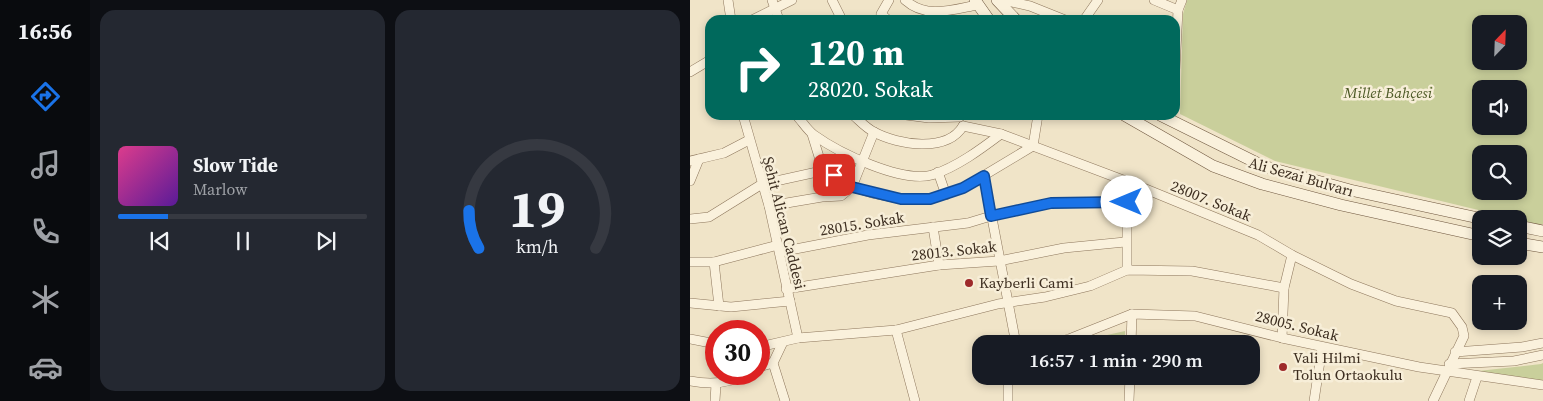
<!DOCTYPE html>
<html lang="en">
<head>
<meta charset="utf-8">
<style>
  body { margin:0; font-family:"Source Serif 4",serif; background:#242831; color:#f1f3f6; height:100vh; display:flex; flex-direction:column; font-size:19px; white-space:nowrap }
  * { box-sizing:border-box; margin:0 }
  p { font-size:16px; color:#9ea1a6 }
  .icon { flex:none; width:28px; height:28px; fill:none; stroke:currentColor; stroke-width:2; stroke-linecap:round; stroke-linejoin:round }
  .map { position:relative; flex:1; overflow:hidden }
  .panel { display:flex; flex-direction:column; gap:10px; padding:10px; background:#0d0f14; width:600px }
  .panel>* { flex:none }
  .hud { position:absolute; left:15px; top:15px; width:475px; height:105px; border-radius:15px; box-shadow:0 2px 8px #0003; background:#00695c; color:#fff; overflow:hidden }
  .needle { width:32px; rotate:23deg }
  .tools { position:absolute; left:782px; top:15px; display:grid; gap:10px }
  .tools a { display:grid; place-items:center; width:55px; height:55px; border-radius:10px; background:#171b24; box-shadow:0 2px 8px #0003; font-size:25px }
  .speed { position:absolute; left:15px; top:320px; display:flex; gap:10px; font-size:25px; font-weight:700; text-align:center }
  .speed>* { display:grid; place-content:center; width:65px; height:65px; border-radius:50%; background:#171b24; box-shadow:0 2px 8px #0003; line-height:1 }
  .speed .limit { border:8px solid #d22; background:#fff; color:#111 }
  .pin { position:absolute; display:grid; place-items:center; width:42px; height:42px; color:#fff; margin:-21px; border-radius:10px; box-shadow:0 2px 8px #0006 }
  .me { position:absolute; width:55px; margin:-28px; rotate:270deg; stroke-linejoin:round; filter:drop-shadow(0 0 4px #0008) }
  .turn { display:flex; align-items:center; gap:18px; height:105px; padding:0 20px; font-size:22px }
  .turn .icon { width:65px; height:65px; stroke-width:2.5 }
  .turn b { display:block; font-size:35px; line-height:42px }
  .panel .widget { flex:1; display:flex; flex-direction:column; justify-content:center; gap:8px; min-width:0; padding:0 18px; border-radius:15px; background:#242831 }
  .panel .dial { align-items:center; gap:0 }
  .dial svg { height:130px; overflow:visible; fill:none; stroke:#363941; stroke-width:7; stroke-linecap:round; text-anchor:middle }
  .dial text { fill:#f1f3f6; stroke:none }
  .song { display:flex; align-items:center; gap:15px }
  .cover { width:60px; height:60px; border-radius:8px; background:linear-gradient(135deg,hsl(330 70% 55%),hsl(270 70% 35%)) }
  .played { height:5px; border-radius:2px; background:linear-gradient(90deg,#1a73e8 20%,#363941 20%) }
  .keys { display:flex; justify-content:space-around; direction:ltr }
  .panel .tiles { flex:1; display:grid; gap:10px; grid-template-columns:repeat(2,1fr) }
  .trip { position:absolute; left:282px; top:335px; width:288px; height:50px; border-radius:15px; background:#171b24; box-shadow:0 2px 8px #0003; font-weight:600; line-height:50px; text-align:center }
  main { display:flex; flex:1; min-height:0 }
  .dock { display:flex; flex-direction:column; width:90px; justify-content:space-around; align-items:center; background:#090b0e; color:#9ea1a6 }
  .dock .icon { width:35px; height:35px }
  .dock .current { color:#1a73e8 }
  .dock b { font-size:22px; color:#f1f3f6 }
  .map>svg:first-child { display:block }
</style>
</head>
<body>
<main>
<nav class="dock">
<b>16:56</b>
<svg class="icon current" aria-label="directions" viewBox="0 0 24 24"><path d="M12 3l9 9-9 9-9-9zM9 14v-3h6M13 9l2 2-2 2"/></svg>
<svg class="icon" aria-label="music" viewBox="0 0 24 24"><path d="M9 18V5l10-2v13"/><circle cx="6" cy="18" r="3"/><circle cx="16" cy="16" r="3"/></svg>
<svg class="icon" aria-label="phone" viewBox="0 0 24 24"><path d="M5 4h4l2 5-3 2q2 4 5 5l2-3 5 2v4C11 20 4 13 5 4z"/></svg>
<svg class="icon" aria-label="climate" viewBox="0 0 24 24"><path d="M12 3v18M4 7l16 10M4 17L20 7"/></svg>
<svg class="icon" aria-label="car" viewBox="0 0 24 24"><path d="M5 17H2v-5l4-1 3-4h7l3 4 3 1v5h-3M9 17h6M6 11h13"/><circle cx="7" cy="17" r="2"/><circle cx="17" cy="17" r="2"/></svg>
</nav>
<section class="panel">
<div class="tiles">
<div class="widget">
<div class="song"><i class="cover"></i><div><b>Slow Tide</b><p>Marlow</p></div></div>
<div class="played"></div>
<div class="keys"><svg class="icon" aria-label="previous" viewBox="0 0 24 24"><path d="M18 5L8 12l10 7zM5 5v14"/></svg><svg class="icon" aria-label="pause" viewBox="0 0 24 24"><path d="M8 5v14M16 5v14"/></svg><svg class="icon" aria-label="next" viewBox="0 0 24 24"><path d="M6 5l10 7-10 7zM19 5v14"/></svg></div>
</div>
<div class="widget dial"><svg viewBox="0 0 100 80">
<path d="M14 69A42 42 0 1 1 86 69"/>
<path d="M14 69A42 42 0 0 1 8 46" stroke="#1a73e8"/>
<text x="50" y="56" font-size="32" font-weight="700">19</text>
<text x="50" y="72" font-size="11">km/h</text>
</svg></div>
</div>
</section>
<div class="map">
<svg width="853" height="401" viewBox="0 0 853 401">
  <rect width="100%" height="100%" fill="#f0e4c8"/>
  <g fill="#c9cf9b" fill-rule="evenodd">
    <path d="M497,0H853V224H846L585,161L490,114L493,14ZM791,24H829V61H791ZM791,89H829V126H791ZM791,154H829V191H791Z"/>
    <path d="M435,331V344H382L386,342Z"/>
    <path d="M853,363V381L779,372L851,364Z"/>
    <path d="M323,376H435V382L322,379Z"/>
  </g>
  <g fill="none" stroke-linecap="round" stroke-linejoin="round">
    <defs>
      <g id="minor">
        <path d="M38,0L41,20"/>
        <path d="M82,0L89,20"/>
        <path d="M142,0L152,20"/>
        <path d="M215,0C236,19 261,10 287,5"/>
        <path d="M313,0L340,6L375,20"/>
        <path d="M464,0L488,10"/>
        <path d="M62,20L102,0"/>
        <path d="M198,20L191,14L199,0"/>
        <path d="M394,20L408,0"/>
        <path d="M485,70L488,10L492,0"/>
        <path d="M0,72L20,60"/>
        <path d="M53,115L79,206L108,338"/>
        <path d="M106,115C112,121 117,130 124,135C149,153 211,183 242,175C267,167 291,149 311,134"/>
        <path d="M163,115C170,121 176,128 184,132C208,145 257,153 273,126"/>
        <path d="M216,115L239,118L270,117"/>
        <path d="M273,126L311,134L441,183L568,235L602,255L661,284L706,301L762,313L772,327L774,336L743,401"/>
        <path d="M122,134L130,160L136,170"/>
        <path d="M0,161L34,153L59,140"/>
        <path d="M248,172L256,195"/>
        <path d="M294,176L326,344"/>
        <path d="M0,181L9,159"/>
        <path d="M79,206L132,197L151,196L162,187L184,132"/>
        <path d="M0,219L19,217L72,184L136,170L162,187L182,193L211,199H241L273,188L343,146L348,115"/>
        <path d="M243,227L249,265"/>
        <path d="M90,252L178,235L278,223L301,216L361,203L437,201"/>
        <path d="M0,262H24L88,245"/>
        <path d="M24,262L29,306"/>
        <path d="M437,270V201L441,183"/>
        <path d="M96,289L249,265L309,261L374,248L435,242"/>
        <path d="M0,303L41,307L100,301"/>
        <path d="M206,330L225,401"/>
        <path d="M592,338L594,288L602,255"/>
        <path d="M0,339L26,344"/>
        <path d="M93,342L83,363L95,401"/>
        <path d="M358,344L379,339L442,314L505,316L592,338L729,367L853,385"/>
        <path d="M441,344L442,314"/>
        <path d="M69,347L108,338L206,330L308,304L355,297L400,286L437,270L502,271L594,288"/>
        <path d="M765,352L832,347L853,343"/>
        <path d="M759,364L824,361L853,355"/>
        <path d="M69,367L83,363"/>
        <path d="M318,376V401"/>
        <path d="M0,381C21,385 39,384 57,374"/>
        <path d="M25,401L26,384"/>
        <path d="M439,401L440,376"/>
        <path d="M624,401L632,348"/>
        <path d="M779,401L787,377"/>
      </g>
      <g id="secondary">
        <path d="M285,0L299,20"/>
        <path d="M307,0L326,20"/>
        <path d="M434,115L523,166L572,184L651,205L791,236"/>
        <path d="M470,115L573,166L660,190L793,219"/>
        <path d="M829,226L853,231"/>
        <path d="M829,243L853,247"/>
      </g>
    </defs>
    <use href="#minor" stroke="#8d765c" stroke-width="10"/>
    <use href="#secondary" stroke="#6f573f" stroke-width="12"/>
    <use href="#minor" stroke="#faf1dc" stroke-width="9"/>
    <use href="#secondary" stroke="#faf1dc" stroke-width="11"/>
  </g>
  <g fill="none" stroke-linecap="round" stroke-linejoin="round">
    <defs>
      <path id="route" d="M144,175L162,187L211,199H240L273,188L294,176L301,216L361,203L437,202"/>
    </defs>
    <use href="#route" stroke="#114b97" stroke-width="12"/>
    <use href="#route" stroke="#1a73e8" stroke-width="9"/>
  </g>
  <g fill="#9e2a2b" stroke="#f7eed8" stroke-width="2">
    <circle cx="279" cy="283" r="5"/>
    <circle cx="593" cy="367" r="5"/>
  </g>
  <g text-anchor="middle" stroke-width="5" stroke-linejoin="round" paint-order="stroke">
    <g font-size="15" font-style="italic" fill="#4d5a26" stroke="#f7eed8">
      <text x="698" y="98">Millet Bahçesi</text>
    </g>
    <g font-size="15" fill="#3d2e20" stroke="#f7eed8">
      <text transform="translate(611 177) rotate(16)" y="5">Ali Sezai Bulvarı</text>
      <text transform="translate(521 201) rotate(22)" y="5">28007. Sokak</text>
      <text transform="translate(94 223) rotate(76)" y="5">Şehit Alican Caddesi</text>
      <text transform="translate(172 224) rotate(-9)" y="5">28015. Sokak</text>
      <text transform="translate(264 251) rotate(-6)" y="5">28013. Sokak</text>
      <text transform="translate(607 326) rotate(14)" y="5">28005. Sokak</text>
    </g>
    <g font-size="15" fill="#3d2e20" stroke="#f7eed8" text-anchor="start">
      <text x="289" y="288">Kayberli Cami</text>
      <text x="603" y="363">Vali Hilmi<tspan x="603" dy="17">Tolun Ortaokulu</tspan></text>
    </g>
  </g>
</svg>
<div class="tools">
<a><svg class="needle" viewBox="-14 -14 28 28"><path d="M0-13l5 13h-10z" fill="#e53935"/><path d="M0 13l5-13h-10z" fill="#9ea1a6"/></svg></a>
<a><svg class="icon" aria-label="sound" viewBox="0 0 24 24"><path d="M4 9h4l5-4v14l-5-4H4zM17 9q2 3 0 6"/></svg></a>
<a><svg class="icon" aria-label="search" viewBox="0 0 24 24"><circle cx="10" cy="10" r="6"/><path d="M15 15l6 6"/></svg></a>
<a><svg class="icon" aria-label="layers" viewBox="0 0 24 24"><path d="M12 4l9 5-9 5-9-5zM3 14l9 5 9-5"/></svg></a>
<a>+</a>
</div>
<div class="speed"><div class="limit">30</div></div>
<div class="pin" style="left:144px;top:175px;background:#d93025"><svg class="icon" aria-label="arrive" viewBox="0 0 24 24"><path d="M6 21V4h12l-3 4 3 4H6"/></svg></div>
<svg class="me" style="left:437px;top:202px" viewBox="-20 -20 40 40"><circle r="19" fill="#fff"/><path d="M0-13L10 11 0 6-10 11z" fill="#1a73e8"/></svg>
<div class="trip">16:57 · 1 min · 290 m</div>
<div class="hud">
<div class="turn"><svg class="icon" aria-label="right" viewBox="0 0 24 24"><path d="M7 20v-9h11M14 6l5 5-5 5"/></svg><div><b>120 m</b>28020. Sokak</div></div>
</div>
</div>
</main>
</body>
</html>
